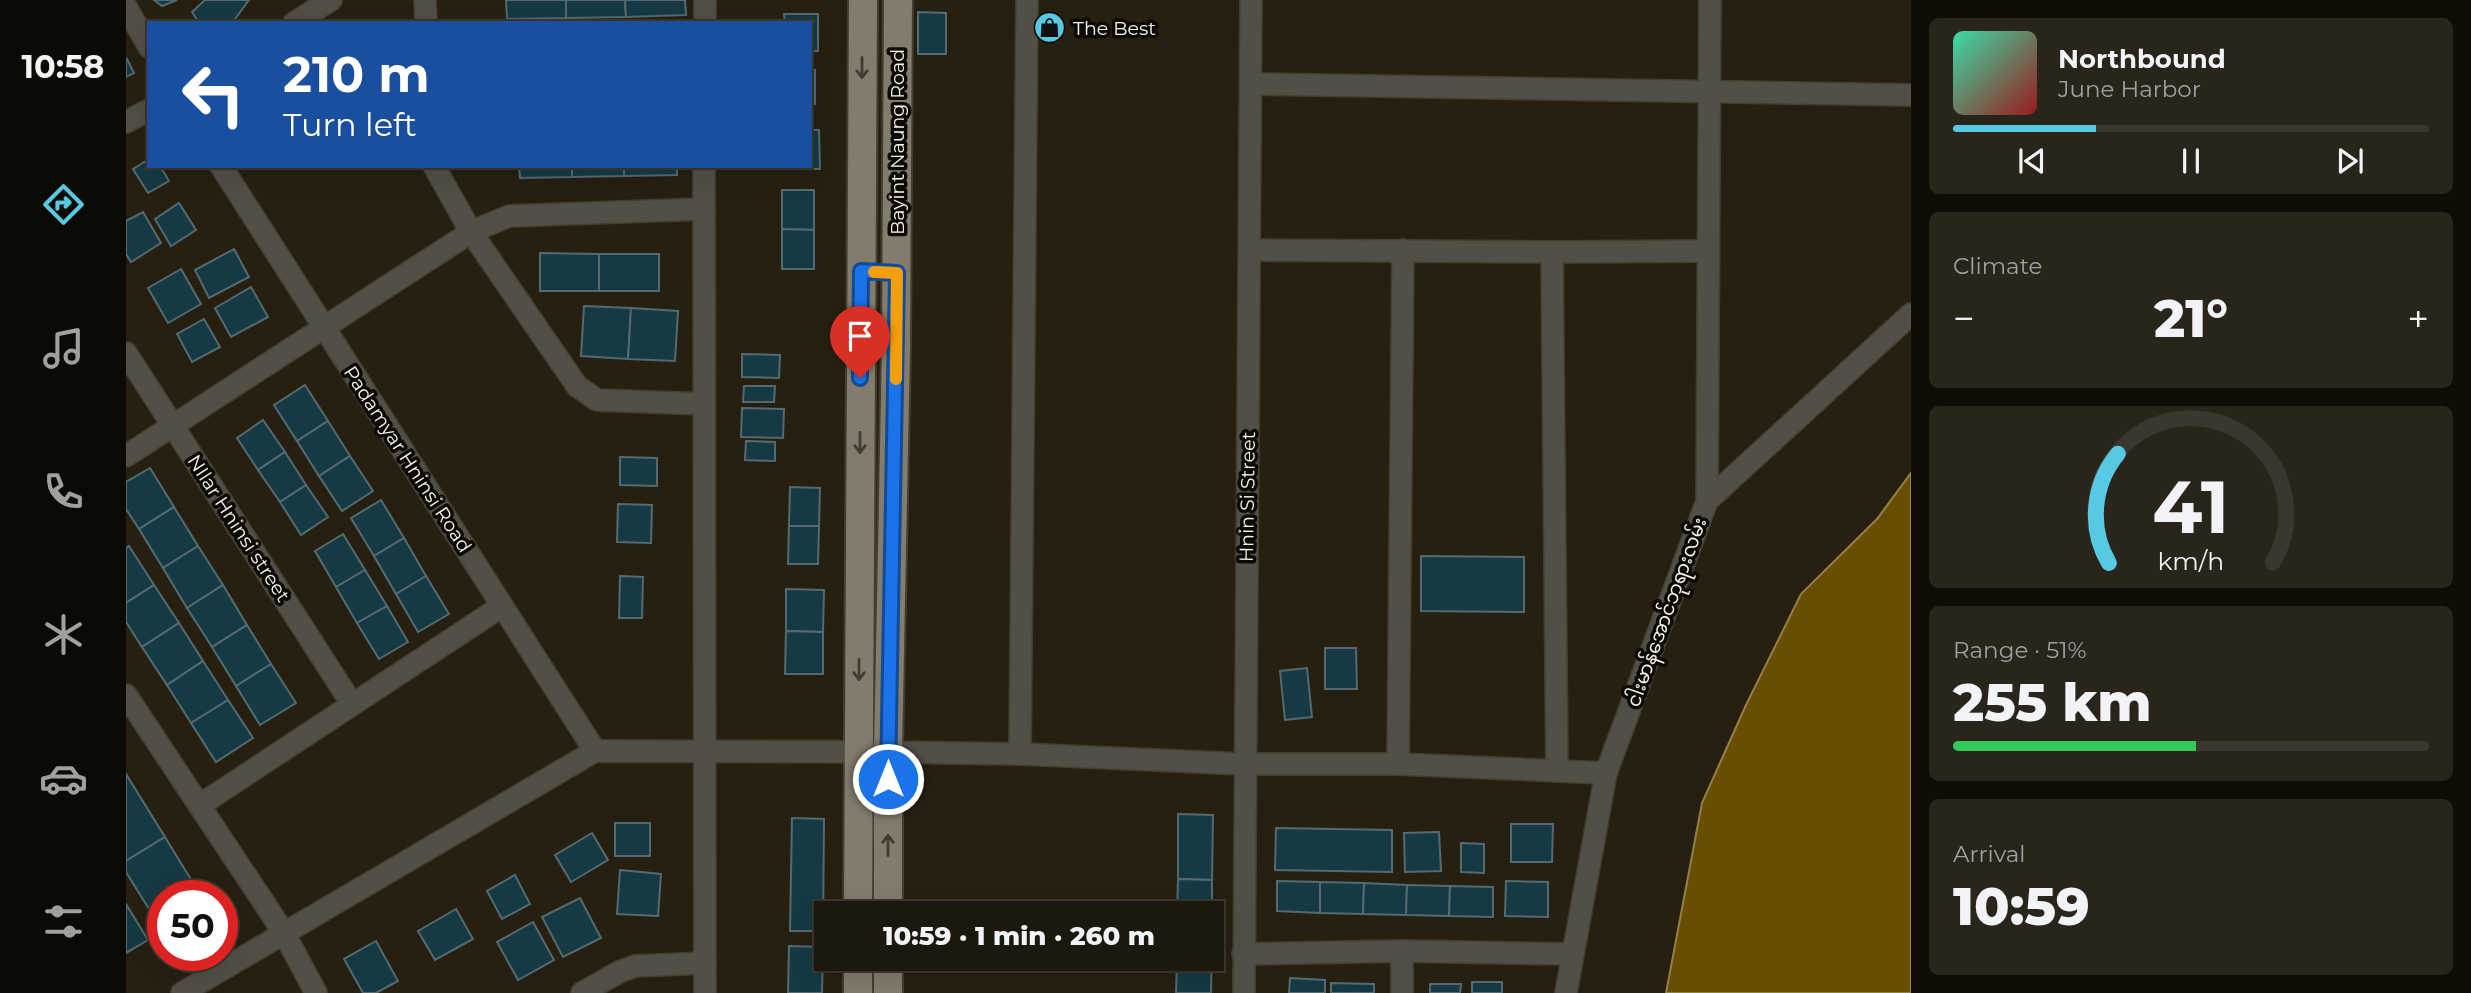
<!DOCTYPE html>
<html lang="en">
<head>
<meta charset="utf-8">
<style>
  body { margin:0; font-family:Montserrat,"Noto Sans Myanmar",sans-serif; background:#2a251b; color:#f1f3f6; height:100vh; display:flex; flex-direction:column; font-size:26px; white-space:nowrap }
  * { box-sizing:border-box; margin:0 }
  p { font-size:23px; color:#a0a09d }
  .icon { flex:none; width:38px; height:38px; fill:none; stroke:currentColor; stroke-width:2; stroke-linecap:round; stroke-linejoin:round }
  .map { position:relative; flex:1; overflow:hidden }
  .drawer { display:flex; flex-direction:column; gap:18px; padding:18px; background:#100d07; width:560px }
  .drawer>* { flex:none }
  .banner { position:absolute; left:21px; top:21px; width:665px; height:147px; border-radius:0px; box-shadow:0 7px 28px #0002,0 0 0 2px #3b372e; background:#1a4fa0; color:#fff; overflow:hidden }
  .speed { position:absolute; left:21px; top:880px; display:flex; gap:14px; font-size:35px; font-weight:700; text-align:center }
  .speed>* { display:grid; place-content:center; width:91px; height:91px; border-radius:50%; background:#1d180d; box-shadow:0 7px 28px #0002,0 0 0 2px #3b372e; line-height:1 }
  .speed .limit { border:10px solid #d22; background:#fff; color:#111 }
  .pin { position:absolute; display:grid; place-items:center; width:60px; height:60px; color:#fff; margin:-72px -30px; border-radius:50% 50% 50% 0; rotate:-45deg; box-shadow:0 0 7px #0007 }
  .pin .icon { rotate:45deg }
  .me { position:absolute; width:77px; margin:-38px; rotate:0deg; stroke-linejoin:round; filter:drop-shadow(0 0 5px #0008) }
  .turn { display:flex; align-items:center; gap:24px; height:147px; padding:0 21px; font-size:32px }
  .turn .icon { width:91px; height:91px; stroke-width:2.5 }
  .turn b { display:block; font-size:49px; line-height:60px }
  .big { font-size:52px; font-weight:800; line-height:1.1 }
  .drawer .tile { flex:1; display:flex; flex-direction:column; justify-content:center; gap:10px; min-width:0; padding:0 24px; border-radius:10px; background:#2a251b }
  .drawer .dial { align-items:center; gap:0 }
  .dial svg { height:182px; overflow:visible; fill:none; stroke:#3b372e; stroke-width:7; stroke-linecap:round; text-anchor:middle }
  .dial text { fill:#f1f3f6; stroke:none }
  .song { display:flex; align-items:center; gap:21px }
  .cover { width:84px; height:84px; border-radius:10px; background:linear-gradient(135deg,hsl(160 70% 55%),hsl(0 70% 35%)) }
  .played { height:7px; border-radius:4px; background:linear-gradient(90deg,#57c9e3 30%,#3b372e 30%) }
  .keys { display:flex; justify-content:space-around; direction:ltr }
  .heat { display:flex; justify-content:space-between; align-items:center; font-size:38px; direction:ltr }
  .charge { height:10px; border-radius:5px; background:linear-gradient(90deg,#34c759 51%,#3b372e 0) }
  .trip { position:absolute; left:688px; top:901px; width:410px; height:70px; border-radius:0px; background:#1d180d; box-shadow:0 7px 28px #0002,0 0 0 2px #3b372e; font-weight:800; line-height:70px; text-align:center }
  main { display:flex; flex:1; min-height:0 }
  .tabs { display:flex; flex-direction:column; width:126px; justify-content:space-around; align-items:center; background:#0c0a05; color:#a0a09d }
  .tabs .icon { width:49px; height:49px }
  .tabs .current { color:#57c9e3 }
  .tabs b { font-size:32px; color:#f1f3f6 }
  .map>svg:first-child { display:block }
</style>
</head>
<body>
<main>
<nav class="tabs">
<b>10:58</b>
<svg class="icon current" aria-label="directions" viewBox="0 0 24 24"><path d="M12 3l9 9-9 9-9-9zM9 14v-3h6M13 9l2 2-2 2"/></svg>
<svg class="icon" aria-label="music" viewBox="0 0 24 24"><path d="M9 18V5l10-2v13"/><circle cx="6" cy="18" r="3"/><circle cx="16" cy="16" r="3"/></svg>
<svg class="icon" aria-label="phone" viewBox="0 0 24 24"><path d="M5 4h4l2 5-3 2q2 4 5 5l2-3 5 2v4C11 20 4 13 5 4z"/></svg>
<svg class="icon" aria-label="climate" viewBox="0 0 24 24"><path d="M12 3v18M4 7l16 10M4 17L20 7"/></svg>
<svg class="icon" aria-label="car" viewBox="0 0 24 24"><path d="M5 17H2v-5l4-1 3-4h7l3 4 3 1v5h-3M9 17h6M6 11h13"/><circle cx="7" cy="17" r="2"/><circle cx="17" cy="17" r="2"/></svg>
<svg class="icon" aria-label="filters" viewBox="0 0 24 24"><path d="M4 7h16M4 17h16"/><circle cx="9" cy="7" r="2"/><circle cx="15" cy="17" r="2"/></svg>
</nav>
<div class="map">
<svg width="1785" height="993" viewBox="0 0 1785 993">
  <rect width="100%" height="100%" fill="#272011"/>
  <path fill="#694e02" stroke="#948047" stroke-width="2" d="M1785,473V993H1540L1576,803L1620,705L1675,594L1751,519Z"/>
  <g fill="#153a43" stroke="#546a70" stroke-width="2">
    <path d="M28,0H51L36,6Z"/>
    <path d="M79,0H123L106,23H73L66,12Z"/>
    <path d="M380,0H440V18L381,19Z"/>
    <path d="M440,0H499L500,17L440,18Z"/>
    <path d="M499,0H559L560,15L500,17Z"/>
    <path d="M792,12L820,13V54H792Z"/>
    <path d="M658,14H692V51H684V23H659Z"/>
    <path d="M1,59L8,73L0,77V60Z"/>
    <rect x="684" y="70" width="5" height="34"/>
    <path d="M684,130H693L694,169L659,168V166H684Z"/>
    <path d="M23,159V166H34L43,181L22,193L7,169Z"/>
    <path d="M393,166H446V177L394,178Z"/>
    <path d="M446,166H498V176L446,177Z"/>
    <path d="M498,166H551V175L498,176Z"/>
    <path d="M656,190H688V230L656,229Z"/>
    <path d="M53,203L70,230L45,246L29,219Z"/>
    <path d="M17,212L35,243L5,262L0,254V221Z"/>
    <path d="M656,229L688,230V269H656Z"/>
    <path d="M108,249L123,277L83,298L69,270Z"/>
    <path d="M414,253L473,254V291H414Z"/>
    <rect x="473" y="254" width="60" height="37"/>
    <path d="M55,269L75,304L42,323L22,288Z"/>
    <path d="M125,287L142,317L105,337L89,308Z"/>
    <path d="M458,306L505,308L502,359L455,356Z"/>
    <path d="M505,308L552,311L549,361L502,359Z"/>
    <path d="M78,319L94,347L66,362L51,334Z"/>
    <path d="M616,354L654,355L653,378L616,377Z"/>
    <path d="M179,385L202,421L171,441L148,405Z"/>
    <path d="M618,386H649L648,402H617Z"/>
    <path d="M616,408L658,409L657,438L615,437Z"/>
    <path d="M137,420L159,452L132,470L111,438Z"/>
    <path d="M202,421L224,456L193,476L171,441Z"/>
    <path d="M620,441L649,442V461L619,460Z"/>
    <path d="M159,452L180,485L154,502L132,470Z"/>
    <path d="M224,456L247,491L216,511L193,476Z"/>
    <path d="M494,457L531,458V486L494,485Z"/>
    <path d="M24,468L48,507L13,529L0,509V482Z"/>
    <path d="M180,485L202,517L175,535L154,502Z"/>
    <path d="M664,487L694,488L693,526H663Z"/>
    <path d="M255,500L278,538L248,556L225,518Z"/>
    <path d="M492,504L526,505L525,543L491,542Z"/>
    <path d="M48,507L72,546L37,568L13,529Z"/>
    <path d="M663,526H693L692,564H662Z"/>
    <path d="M217,534L239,570L210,587L189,551Z"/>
    <path d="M278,538L300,576L270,594L248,556Z"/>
    <path d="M3,546L28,585L0,603V548Z"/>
    <path d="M72,546L97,585L61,608L37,568Z"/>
    <path d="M1295,556L1398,557V612L1295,611Z"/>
    <path d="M239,570L261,606L231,623L210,587Z"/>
    <path d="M300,576L323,614L292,632L270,594Z"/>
    <path d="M494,576L517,577L516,618H493Z"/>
    <path d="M28,585L53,623L16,647L0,622V603Z"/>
    <path d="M97,585L121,625L86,647L61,608Z"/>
    <path d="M660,589L698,590L697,632L660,631Z"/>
    <path d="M261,606L282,642L253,659L231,623Z"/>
    <path d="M53,623L77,661L41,685L16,647Z"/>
    <path d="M121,625L145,664L110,686L86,647Z"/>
    <path d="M660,631L697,632V674H659Z"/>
    <path d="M1199,648H1230L1231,689H1199Z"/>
    <path d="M77,661L102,700L65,723L41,685Z"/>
    <path d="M145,664L170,703L134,725L110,686Z"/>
    <path d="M1181,668L1186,717L1159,720L1154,671Z"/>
    <path d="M102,700L127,738L90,762L65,723Z"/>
    <path d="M0,774L39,837L0,861Z"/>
    <path d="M1052,814L1087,815L1086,880L1052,879Z"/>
    <path d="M666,818L698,819L697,931H664Z"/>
    <rect x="489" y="823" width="35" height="33"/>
    <path d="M1385,824H1427L1426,862H1385Z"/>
    <path d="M1150,828L1266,830V872L1149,870Z"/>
    <path d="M1313,832L1315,871L1279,872L1278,833Z"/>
    <path d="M466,833L482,860L445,882L429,855Z"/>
    <path d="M39,837L75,896H37L36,930L0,872V861Z"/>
    <path d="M1335,843L1358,844V873L1335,872Z"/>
    <path d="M494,870L535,874L532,916L491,914Z"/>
    <path d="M389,875L404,904L376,919L361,891Z"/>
    <path d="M1052,879L1086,880V945L1085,914H1051Z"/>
    <path d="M1151,881L1194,882V913L1151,911Z"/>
    <path d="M1380,881L1422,882V917L1379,916Z"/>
    <path d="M1194,882L1238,883L1237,914L1194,913Z"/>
    <path d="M1238,883L1281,885L1280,915L1237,914Z"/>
    <path d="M1281,885L1324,886L1323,916L1280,915Z"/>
    <path d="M1324,886L1367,887V917L1323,916Z"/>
    <path d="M454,898L475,938L437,957L416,917Z"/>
    <path d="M0,904L22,940L0,953Z"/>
    <path d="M330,909L347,939L309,960L292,931Z"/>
    <path d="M407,922L428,960L392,980L371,942Z"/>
    <path d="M250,941L272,981L250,993H237L218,959Z"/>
    <path d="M1086,945L1085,993H1050L1051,959H1085Z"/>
    <path d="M663,946L697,947L696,993H662Z"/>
    <path d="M1164,978L1199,980V993H1163Z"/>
    <rect x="1346" y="982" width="30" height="11"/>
    <path d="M1205,983L1248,984V993H1205Z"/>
    <path d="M1304,984H1335L1334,993H1304Z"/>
  </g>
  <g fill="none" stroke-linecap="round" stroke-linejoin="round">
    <defs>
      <g id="minor">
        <path d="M299,0L300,23"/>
        <path d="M0,7L23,47"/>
        <path d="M168,23L205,0"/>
        <path d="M579,23V0"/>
        <path d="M1125,84L1785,95"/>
        <path d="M0,122L23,110"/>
        <path d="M95,166L469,751"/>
        <path d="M308,166L345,232L451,386L471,400L578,404"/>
        <path d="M578,166L579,993"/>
        <path d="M1124,250L1426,252L1581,251"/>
        <path d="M1426,252L1431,771"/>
        <path d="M0,353L226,704"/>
        <path d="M0,456L345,232L383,216L577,209"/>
        <path d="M1581,501L1584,0"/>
        <path d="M0,695L158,933L190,993"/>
        <path d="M894,754L901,0"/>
        <path d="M1272,764L1277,250"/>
        <path d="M74,805L376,606"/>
        <path d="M1117,954L1276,951L1446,954"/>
        <path d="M56,993L469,751L762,752L894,754L1118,764H1272L1480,773"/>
        <path d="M456,993L493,972L509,966L579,963"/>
        <path d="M1118,993L1125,0"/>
        <path d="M1276,993V951"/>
        <path d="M1440,993L1480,773L1581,501L1785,314"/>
      </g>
      <g id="major">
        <path d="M732,914L737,0"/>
        <path d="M762,914V752L770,347L772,0"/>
        <path d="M762,959V993"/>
        <path d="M732,993V959"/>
      </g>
    </defs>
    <use href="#minor" stroke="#443e2f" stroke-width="24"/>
    <use href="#major" stroke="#443e2f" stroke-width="32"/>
    <use href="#minor" stroke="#524f47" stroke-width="21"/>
    <use href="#major" stroke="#837c6d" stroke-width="28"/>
  </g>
  <defs><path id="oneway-shaft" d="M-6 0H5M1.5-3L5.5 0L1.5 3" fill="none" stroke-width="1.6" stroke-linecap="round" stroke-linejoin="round" transform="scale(1.75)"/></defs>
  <g stroke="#423d34">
    <use href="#oneway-shaft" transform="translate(736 68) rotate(90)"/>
    <use href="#oneway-shaft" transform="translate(734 443) rotate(90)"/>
    <use href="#oneway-shaft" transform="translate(733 670) rotate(90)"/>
    <use href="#oneway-shaft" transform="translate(762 845) rotate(-90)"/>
  </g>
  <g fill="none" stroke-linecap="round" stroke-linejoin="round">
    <defs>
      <path id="route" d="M734,378L735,271L771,273L762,779"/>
    </defs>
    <use href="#route" stroke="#114b97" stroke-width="18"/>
    <use href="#route" stroke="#1a73e8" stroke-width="12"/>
    <path stroke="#f59e0b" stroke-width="12" d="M748,272L771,273L770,379"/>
  </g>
  <defs>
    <symbol id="shop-disc" viewBox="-11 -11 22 22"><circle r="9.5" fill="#57c9e3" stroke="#0d0a05"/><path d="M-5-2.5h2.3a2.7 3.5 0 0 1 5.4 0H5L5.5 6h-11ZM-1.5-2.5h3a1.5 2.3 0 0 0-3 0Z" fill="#111"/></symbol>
  </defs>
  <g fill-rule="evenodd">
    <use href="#shop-disc" x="906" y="10" width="35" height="35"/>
  </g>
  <g text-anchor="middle" stroke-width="7" stroke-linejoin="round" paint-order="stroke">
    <g font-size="19" fill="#f8f3e9" stroke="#0d0a05" text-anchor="start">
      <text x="947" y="35">The Best</text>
    </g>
    <g font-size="19" fill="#f8f3e9" stroke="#0d0a05">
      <text transform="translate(771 142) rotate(-90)" y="7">Bayint Naung Road</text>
      <text transform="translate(282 459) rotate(57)" y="7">Padamyar Hninsi Road</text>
      <text transform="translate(1121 497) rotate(-89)" y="7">Hnin Si Street</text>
      <text transform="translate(113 528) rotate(57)" y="7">NIlar Hninsi street</text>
      <text transform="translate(1540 612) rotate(-70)" y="7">ငါးမာန်အောင်ဘုရားလမ်း</text>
    </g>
  </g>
</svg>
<div class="speed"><div class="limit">50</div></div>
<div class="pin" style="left:734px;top:378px;background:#d93025"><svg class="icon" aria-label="arrive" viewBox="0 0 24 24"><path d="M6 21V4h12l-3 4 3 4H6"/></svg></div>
<svg class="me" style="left:762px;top:779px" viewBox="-20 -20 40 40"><circle r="17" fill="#1a73e8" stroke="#fff" stroke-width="3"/><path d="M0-11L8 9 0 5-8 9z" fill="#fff"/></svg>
<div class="trip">10:59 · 1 min · 260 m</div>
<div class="banner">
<div class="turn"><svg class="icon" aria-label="left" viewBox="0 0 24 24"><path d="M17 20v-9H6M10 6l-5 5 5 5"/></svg><div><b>210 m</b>Turn left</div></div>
</div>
</div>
<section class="drawer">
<div class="tile">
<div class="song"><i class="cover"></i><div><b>Northbound</b><p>June Harbor</p></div></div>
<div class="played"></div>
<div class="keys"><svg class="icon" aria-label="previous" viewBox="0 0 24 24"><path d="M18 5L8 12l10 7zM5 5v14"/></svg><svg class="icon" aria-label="pause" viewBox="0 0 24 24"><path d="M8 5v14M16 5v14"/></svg><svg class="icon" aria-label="next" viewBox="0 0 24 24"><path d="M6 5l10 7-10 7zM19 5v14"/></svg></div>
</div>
<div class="tile"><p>Climate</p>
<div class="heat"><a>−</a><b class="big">21°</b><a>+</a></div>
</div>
<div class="tile dial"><svg viewBox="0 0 100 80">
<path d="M14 69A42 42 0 1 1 86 69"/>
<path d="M14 69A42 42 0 0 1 18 21" stroke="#57c9e3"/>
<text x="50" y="56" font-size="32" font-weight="700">41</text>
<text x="50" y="72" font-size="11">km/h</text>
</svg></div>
<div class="tile"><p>Range · 51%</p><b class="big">255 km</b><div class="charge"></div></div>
<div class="tile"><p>Arrival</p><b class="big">10:59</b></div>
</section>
</main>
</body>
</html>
